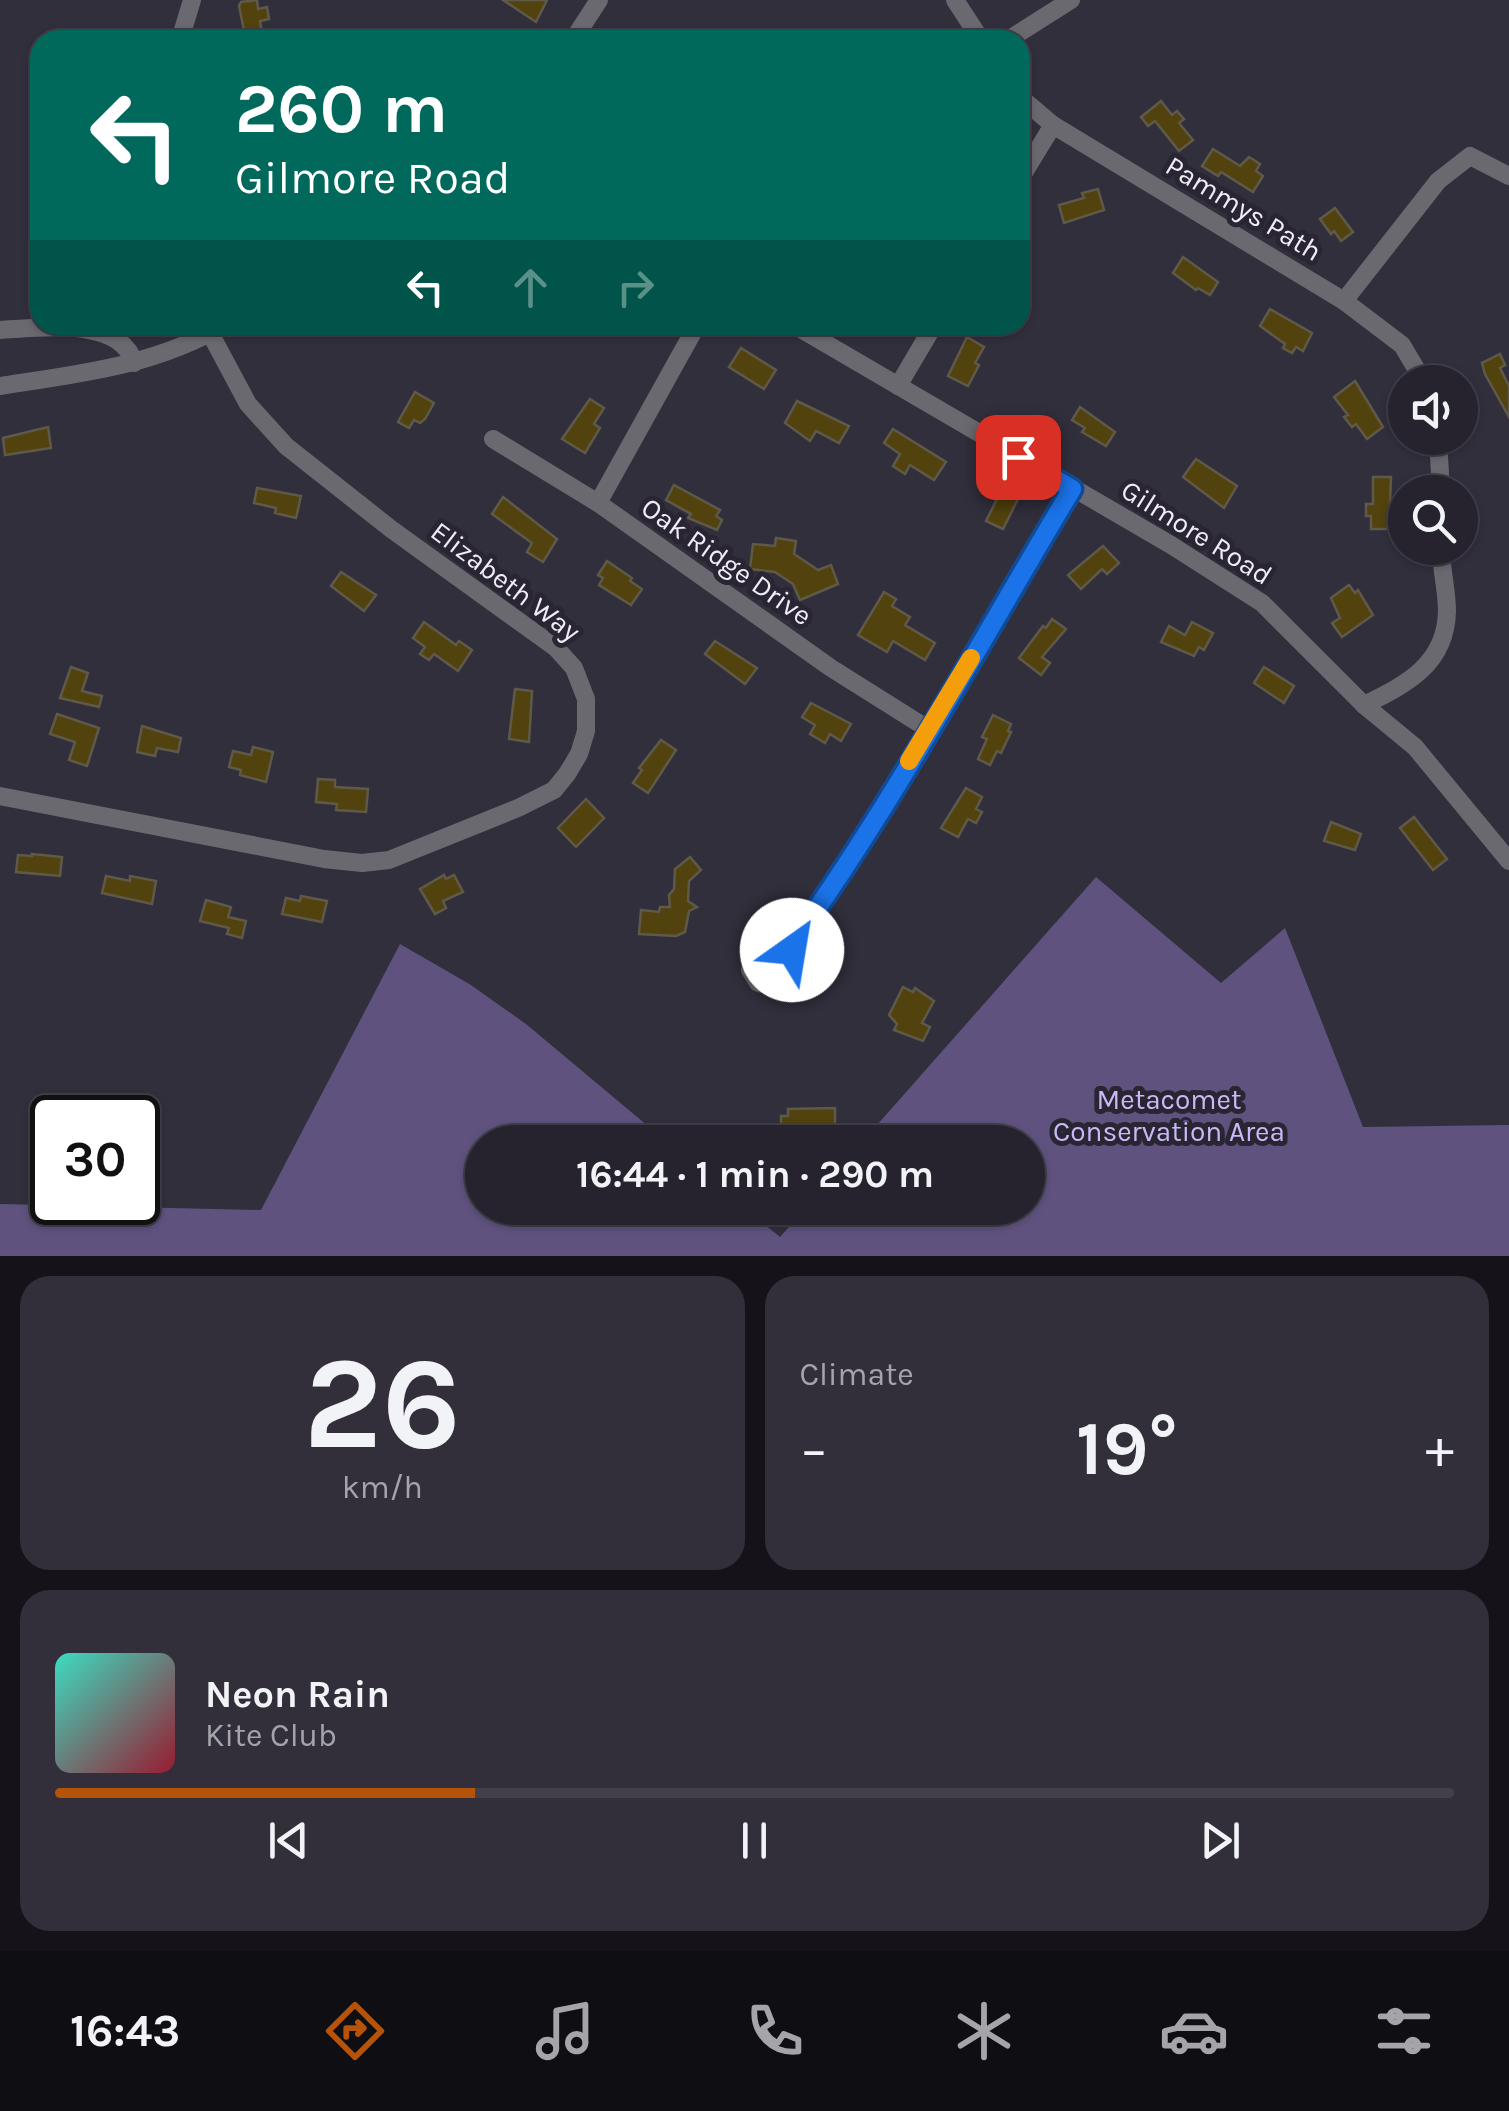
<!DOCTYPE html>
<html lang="en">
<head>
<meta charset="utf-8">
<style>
  body { margin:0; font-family:Karla,sans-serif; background:#322f3a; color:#f1f3f6; height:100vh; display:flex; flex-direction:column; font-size:38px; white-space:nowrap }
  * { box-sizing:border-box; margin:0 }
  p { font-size:32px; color:#a4a4aa }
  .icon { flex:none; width:55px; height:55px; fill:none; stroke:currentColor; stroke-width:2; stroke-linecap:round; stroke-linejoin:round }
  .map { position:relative; height:1256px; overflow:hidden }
  .drawer { display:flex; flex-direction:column; gap:20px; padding:20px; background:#151319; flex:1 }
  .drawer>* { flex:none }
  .hud { position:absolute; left:30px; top:30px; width:1000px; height:305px; border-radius:30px; box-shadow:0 2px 8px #0004,0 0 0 2px #42404a; background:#00695c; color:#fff; overflow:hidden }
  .controls { position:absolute; left:1388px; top:365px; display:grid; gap:20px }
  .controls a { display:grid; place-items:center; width:90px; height:90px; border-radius:50%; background:#26232e; box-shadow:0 2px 8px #0004,0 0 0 2px #42404a; font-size:50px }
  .speed { position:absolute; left:30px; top:1095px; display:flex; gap:20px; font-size:50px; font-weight:700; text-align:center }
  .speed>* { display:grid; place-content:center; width:130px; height:130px; border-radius:50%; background:#26232e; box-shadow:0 2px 8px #0004,0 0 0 2px #42404a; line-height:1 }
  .speed .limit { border:5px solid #111; border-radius:15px; background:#fff; color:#111 }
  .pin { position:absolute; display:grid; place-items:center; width:85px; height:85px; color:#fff; margin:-42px; border-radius:20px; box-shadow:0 5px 15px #0006 }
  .me { position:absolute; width:110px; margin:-55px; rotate:32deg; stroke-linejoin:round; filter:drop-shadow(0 0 8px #0008) }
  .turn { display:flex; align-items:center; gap:35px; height:210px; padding:0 40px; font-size:45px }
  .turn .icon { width:130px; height:130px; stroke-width:2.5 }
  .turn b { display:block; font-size:70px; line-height:85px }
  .lanes { display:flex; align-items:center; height:95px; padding:0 40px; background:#0003; justify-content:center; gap:50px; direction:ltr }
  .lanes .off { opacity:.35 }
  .big { font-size:75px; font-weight:700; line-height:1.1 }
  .drawer .tile { flex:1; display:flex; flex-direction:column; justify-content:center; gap:15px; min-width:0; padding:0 35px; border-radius:30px; background:#322f3a }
  .drawer .dial { align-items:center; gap:0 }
  .dial b { font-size:130px; line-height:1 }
  .song { display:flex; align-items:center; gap:30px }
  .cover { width:120px; height:120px; border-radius:15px; background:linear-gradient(135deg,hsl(170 70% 55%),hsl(350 70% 35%)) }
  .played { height:10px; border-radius:5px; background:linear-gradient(90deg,#b45309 30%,#42404a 30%) }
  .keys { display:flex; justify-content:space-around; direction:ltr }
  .heat { display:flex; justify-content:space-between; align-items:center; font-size:55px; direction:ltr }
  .drawer .tiles { flex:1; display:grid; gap:20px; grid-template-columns:1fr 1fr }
  .tile:last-child { grid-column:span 2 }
  .trip { position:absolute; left:465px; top:1125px; width:580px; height:100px; border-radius:50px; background:#26232e; box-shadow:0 2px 8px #0004,0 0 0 2px #42404a; font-weight:700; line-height:100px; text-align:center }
  .tab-bar { display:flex; height:160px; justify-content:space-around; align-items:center; background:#0f0e12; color:#a4a4aa }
  .tab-bar .icon { width:70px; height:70px }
  .tab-bar .on { color:#b45309 }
  .tab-bar b { font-size:45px; color:#f1f3f6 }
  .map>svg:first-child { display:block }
</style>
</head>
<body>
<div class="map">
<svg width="1509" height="1256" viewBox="0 0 1509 1256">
  <rect width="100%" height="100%" fill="#322f3d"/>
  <path fill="#5f527f" d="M1096,877L1221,983L1285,928L1363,1127L1509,1125V1256H0V1204L261,1210L400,944L471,985L526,1024L667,1142H482V1208H744L780,1237L806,1208H1028V1142H862Z"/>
  <g fill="#52420d" stroke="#5e5949" stroke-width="2.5">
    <path d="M257,0L258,9L267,7L269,19L260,21L263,40H246L239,6L241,2Z"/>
    <path d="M503,0H547L536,22Z"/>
    <path d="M1161,101L1172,115L1177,111L1184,119L1179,123L1193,140L1179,151L1155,121L1148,126L1141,117Z"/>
    <path d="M1213,149L1240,166L1249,157L1260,164L1256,171L1263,176L1253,192L1221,172L1218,176L1202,166Z"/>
    <path d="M1098,189L1104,210L1064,223L1059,205L1084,198L1082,193Z"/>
    <path d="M1335,208L1353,232L1341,241L1334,231L1331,234L1320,219Z"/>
    <path d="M1183,257L1218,282L1210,295L1198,288L1196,290L1173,273Z"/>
    <path d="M1270,309L1312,333L1303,351L1296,347L1292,353L1283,348L1285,344L1260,326Z"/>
    <path d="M967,337L984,347L975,363L979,365L968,386L948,376Z"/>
    <path d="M741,348L776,370L764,389L729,367Z"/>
    <path d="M1500,354L1505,365L1500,368L1509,386V417L1485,374L1482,363Z"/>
    <path d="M1355,381L1383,427L1367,439L1356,424L1352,427L1344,417L1348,415L1334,397Z"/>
    <path d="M415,392L434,403L425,419L420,423L414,420L409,428L398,422Z"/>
    <path d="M590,399L604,408L594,424L600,428L585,453L562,439Z"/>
    <path d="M797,401L849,426L839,443L816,431L810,441L785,423Z"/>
    <path d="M1080,407L1115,432L1106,446L1082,432L1085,428L1072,420Z"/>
    <path d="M48,427L51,448L5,455L3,438Z"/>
    <path d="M893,429L946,462L934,480L910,465L905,474L893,466L900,454L884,443Z"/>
    <path d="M1196,459L1237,486L1224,508L1183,477Z"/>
    <path d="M1373,477H1391L1389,529H1371V516H1366V504H1373Z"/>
    <path d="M674,485L720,510L716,516L722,520L717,530L688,518L691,514L666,500Z"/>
    <path d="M257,488L301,496L296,518L275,513L276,508L254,503Z"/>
    <path d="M1001,491L1018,499L1003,529L986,521Z"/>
    <path d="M503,497L557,539L543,562L527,552L532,543L492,514Z"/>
    <path d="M776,538L796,541L794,554L818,570L831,565L838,584L800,600L793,584L775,572L750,569L753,544L775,546Z"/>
    <path d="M1103,546L1119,563L1107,574L1102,569L1081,589L1068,575Z"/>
    <path d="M607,561L632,578L630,581L642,589L631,605L599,585L603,578L598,575Z"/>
    <path d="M341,572L376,595L364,611L331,586Z"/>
    <path d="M1349,585L1355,593L1358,590L1373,615L1342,637L1332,623L1340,618L1331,598Z"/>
    <path d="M884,592L896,599L892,606L910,617L905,625L935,643L925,660L893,641L887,652L858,635Z"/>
    <path d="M1052,619L1066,629L1042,657L1050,663L1041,675L1019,658L1043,626L1046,628Z"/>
    <path d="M424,622L456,645L459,641L472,650L458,671L434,654L429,660L420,654L425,647L413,638Z"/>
    <path d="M1192,622L1213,633L1204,650L1199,647L1194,656L1161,642L1169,626L1185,635Z"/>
    <path d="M715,641L757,668L745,684L705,654Z"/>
    <path d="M71,667L88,673L82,691L102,696L99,707L60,698Z"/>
    <path d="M1264,667L1294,686L1284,703L1254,683Z"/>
    <path d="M515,689L532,691L529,742L509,739Z"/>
    <path d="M811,703L851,724L841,741L830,734L825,743L810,734L815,725L802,717Z"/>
    <path d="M57,714L99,728L87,766L69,760L75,742L50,734Z"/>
    <path d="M993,715L1011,724L1008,731L1011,732L1001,753L997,751L990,765L978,759L987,739L982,737Z"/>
    <path d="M142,726L181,738L178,752L157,748L155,756L137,752Z"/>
    <path d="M661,740L676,750L648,793L633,783L642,770L639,768Z"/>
    <path d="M253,747L273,752L266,782L240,775L241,770L229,767L233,751L251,755Z"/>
    <path d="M318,779L335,780V787L368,789L366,812L336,810L337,804L316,802Z"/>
    <path d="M966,788L982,797L976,809L982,812L976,823L968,819L958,837L941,828Z"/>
    <path d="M586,799L604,818L576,847L558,828Z"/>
    <path d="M1414,817L1447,859L1433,870L1400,828Z"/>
    <path d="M1331,822L1361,834L1355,850L1324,841Z"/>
    <path d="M32,854L62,857L60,876L16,872L18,855L32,856Z"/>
    <path d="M690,857L701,870L689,881L688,901L697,907L689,911L685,932L676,936L639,934L641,910L659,912L660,907H670L669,895L674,889L675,869Z"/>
    <path d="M444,875L446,879L454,875L463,892L443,901L446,908L435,914L420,889Z"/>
    <path d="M106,876L130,881V876L156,881L152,904L102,893Z"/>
    <path d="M301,896L327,901L322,922L282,914L286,898L300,901Z"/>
    <path d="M206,900L231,907L228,917L246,921L242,938L227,934L229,928L200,921Z"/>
    <path d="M903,987L913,992L915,988L934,1001L922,1023L930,1027L923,1041L894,1030L897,1024L889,1015Z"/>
    <path d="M835,1108V1132L818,1133V1137H781V1116H788V1109Z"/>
  </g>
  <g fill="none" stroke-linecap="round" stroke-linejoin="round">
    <g stroke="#6b6970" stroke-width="18">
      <path d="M955,0L981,40"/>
      <path d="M180,40L192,0"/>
      <path d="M573,40L599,0"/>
      <path d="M1008,40L1071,0"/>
      <path d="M1020,97L1053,125L1344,301L1402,345L1424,382"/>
      <path d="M1020,179L1053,125"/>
      <path d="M1344,301L1438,181L1470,156L1509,176"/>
      <path d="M794,325L1171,545L1262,603L1364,705L1415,747L1509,861"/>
      <path d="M0,330C38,328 121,316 134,363"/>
      <path d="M0,386C78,374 155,366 224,325"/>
      <path d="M898,386L934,325"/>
      <path d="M1438,438L1441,492"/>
      <path d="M493,439L598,503L831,668L928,729"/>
      <path d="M598,503L697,325"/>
      <path d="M1364,705C1407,684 1446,664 1447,611C1447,590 1441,569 1441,548"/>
      <path d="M0,796L324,859L362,863L389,860L518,808L554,790L567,774L579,754L586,731V699L574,668L556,648L391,529L286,446L248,404L210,333"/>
      <path d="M791,944C794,965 796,978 773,986L758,983L750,970L754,951L770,943L791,944L830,891L1072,489"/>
    </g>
  </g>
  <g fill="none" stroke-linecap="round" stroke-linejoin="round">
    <defs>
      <path id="route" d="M792,950V944C895,801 981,640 1072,489L1018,457"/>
    </defs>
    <use href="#route" stroke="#114b97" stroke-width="25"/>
    <use href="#route" stroke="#1a73e8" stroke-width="18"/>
    <path stroke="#f59e0b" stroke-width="18" d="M909,761L971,658"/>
  </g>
  <g text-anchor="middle" stroke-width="10" stroke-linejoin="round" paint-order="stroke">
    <g font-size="28" fill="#efedf6" stroke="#292532">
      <text transform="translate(1244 208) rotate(31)" y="10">Pammys Path</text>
      <text transform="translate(1197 532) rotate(32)" y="10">Gilmore Road</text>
      <text transform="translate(727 561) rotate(35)" y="10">Oak Ridge Drive</text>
      <text transform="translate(506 581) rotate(37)" y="10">Elizabeth Way</text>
    </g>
    <g font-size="28" fill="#cab8f7" stroke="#292532">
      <text x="1169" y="1109">Metacomet<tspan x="1169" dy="32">Conservation Area</tspan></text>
    </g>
  </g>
</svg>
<div class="controls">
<a><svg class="icon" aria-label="sound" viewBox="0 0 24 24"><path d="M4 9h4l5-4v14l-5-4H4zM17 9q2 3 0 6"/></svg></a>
<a><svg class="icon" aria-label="search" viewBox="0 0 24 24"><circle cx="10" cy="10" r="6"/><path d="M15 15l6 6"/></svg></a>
</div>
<div class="speed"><div class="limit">30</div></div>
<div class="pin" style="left:1018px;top:457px;background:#d93025"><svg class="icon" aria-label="arrive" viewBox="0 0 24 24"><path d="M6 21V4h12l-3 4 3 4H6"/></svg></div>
<svg class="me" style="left:792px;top:950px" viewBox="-20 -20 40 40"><circle r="19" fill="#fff"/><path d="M0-13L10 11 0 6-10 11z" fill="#1a73e8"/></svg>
<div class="trip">16:44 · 1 min · 290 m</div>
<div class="hud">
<div class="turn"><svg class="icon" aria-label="left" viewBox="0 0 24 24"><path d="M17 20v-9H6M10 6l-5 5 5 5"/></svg><div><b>260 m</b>Gilmore Road</div></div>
<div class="lanes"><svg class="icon" aria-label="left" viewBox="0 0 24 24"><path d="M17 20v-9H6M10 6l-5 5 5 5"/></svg><svg class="icon off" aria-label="ahead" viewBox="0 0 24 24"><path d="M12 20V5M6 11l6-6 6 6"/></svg><svg class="icon off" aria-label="right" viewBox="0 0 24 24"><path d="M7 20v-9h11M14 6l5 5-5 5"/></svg></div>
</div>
</div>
<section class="drawer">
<div class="tiles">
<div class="tile dial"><b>26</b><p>km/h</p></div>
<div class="tile"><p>Climate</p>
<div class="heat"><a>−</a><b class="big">19°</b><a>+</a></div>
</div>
<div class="tile">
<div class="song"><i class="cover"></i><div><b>Neon Rain</b><p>Kite Club</p></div></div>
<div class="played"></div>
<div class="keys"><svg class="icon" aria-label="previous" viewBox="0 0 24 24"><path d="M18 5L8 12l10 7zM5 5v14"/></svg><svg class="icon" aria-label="pause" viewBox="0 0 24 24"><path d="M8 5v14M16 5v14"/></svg><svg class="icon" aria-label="next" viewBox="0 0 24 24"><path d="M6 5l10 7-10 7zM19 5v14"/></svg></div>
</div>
</div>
</section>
<nav class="tab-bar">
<b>16:43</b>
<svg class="icon on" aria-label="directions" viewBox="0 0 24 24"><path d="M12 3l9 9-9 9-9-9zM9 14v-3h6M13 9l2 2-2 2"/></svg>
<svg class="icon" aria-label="music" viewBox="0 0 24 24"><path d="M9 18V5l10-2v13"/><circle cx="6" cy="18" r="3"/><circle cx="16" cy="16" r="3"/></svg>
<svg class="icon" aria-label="phone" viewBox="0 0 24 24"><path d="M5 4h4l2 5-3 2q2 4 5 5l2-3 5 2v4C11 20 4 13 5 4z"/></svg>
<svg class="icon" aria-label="climate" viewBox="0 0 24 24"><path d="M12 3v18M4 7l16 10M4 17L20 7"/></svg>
<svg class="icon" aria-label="car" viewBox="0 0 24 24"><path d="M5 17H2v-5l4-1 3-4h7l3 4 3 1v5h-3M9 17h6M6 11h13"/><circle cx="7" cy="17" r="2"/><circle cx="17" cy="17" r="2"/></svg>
<svg class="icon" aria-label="filters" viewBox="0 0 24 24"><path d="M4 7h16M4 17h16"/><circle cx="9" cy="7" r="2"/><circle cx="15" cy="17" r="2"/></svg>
</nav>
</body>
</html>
